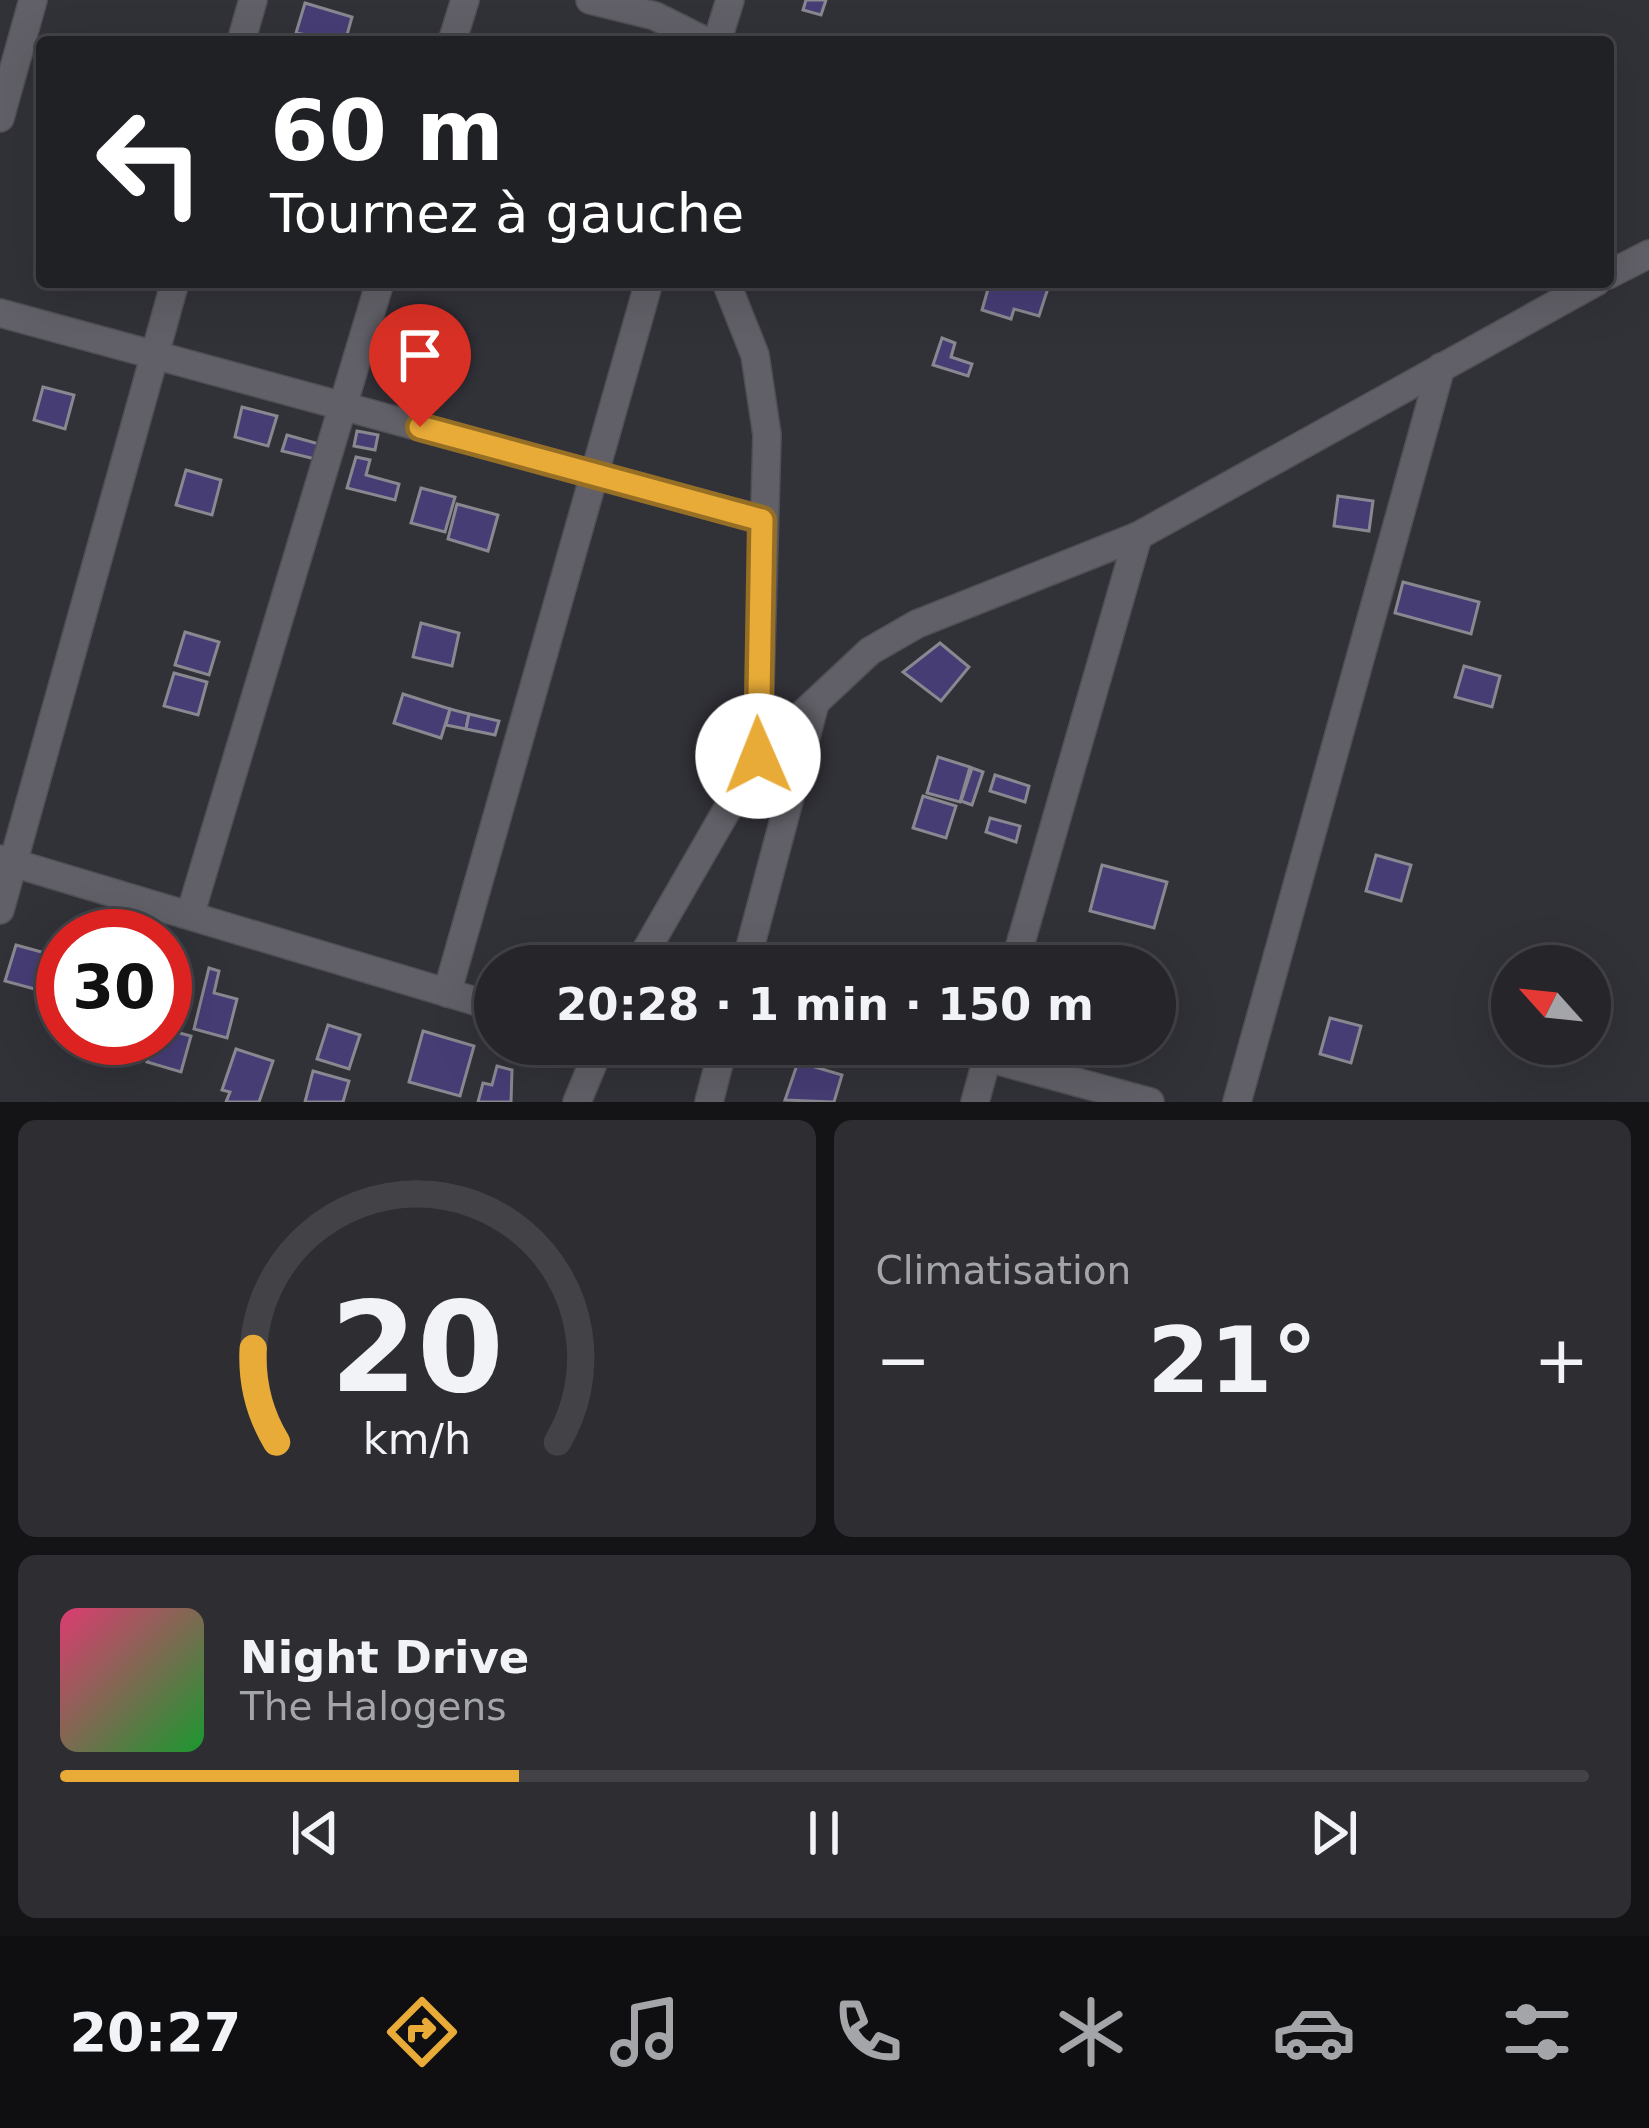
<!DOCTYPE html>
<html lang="fr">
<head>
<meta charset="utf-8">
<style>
  body { margin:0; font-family:"DejaVu Sans",sans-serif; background:#2d2d32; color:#f1f3f6; height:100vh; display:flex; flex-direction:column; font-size:45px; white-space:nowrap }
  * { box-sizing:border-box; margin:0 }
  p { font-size:39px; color:#a3a5a8 }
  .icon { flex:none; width:66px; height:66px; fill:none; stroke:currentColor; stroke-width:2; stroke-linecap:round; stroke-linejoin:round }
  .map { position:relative; height:1102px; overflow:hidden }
  .panel { display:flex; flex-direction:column; gap:18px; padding:18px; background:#141417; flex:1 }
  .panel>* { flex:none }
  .guide { position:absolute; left:36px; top:36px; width:1578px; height:252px; border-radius:12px; box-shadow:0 12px 48px #0002,0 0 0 3px #424247; background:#202124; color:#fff; overflow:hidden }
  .needle { width:78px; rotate:297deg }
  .controls { position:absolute; left:1491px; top:945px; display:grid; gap:24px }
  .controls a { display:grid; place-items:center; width:120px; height:120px; border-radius:50%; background:#25252a; box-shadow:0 12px 48px #0002,0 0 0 3px #424247; font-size:60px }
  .speed { position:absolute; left:36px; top:909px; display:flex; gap:24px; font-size:60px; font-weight:700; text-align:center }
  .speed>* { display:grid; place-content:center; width:156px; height:156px; border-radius:50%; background:#25252a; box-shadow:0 12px 48px #0002,0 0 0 3px #424247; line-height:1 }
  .speed .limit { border:18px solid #d22; background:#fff; color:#111 }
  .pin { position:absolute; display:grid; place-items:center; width:102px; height:102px; color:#fff; margin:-123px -51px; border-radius:50% 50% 50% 0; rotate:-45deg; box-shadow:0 0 12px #0007 }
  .pin .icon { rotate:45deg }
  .me { position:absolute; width:132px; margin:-66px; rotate:359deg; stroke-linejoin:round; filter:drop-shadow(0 0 9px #0008) }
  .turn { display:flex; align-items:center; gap:42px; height:252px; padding:0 36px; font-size:54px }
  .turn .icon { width:156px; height:156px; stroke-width:2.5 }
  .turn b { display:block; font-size:84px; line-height:102px }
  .big { font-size:90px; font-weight:700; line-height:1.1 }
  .panel .card { flex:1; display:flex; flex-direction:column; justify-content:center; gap:18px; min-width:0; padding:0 42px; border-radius:18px; background:#2d2d32 }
  .panel .dial { align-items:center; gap:0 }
  .dial svg { height:312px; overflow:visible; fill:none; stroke:#424247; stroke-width:7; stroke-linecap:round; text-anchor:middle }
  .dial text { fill:#f1f3f6; stroke:none }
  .song { display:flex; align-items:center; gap:36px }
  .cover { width:144px; height:144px; border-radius:18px; background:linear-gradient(135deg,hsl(340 70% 55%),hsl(130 70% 35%)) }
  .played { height:12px; border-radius:6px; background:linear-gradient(90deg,#e8ab37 30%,#424247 30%) }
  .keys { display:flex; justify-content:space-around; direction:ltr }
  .heat { display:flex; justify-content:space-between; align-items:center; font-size:66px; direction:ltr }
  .panel .tiles { flex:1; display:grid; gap:18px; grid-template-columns:1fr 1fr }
  .card:last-child { grid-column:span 2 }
  .trip { position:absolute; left:474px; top:945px; width:702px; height:120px; border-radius:60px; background:#25252a; box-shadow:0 12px 48px #0002,0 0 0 3px #424247; font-weight:700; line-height:120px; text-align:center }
  .tabs { display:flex; height:192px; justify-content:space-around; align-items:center; background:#0f0f11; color:#a3a5a8 }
  .tabs .icon { width:84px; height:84px }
  .tabs .current { color:#e8ab37 }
  .tabs b { font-size:54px; color:#f1f3f6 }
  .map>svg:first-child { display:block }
</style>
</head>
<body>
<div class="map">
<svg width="1649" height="1102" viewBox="0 0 1649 1102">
  <rect width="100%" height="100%" fill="#313138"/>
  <g fill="#463d75" stroke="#898890" stroke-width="3">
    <path d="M806,0H826L821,15L803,10Z"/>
    <path d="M305,3L352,17L345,42L296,33Z"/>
    <path d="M990,282H1050L1039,316L1014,309L1011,319L982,310Z"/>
    <path d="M942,338L955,343L951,357L972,364L968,376L933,365Z"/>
    <path d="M43,387L74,395L65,429L34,420Z"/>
    <path d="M242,407L277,416L268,446L235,437Z"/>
    <path d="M357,431L378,435L375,450L354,446Z"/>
    <path d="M287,435L319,444L315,459L282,451Z"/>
    <path d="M356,457L370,460L366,475L399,484L395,500L347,488Z"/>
    <path d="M186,470L221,480L212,515L176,505Z"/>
    <path d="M421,488L455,497L445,532L411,523Z"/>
    <path d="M1338,496L1373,501L1369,531L1334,526Z"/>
    <path d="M457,504L498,515L488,551L448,539Z"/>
    <path d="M1403,582L1479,602L1471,634L1395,613Z"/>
    <path d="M421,623L459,633L452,666L413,657Z"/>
    <path d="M185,632L219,642L209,675L175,665Z"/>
    <path d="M940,643L969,667L941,701L903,672Z"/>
    <path d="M1464,666L1500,676L1492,707L1455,697Z"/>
    <path d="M174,673L207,682L198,715L164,706Z"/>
    <path d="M403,694L450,709L441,738L394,723Z"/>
    <path d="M450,709L469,714L466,729L446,725Z"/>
    <path d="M469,714L499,721L495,735L466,729Z"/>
    <path d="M938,757L970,767L960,802L927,793Z"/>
    <path d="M972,768L983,772L972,805L961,801Z"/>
    <path d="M995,775L1029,786L1025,802L990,791Z"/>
    <path d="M923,796L956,806L946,838L913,828Z"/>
    <path d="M990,818L1020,826L1016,842L986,832Z"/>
    <path d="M1376,855L1411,865L1401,901L1366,891Z"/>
    <path d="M1102,865L1167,882L1154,928L1090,911Z"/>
    <path d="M16,945L49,954L38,990L5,981Z"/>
    <path d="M209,968L219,971L214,993L237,999L227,1038L194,1029Z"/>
    <path d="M486,1008L495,1010L494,1031L480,1027Z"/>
    <path d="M1330,1018L1361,1026L1351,1063L1320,1054Z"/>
    <path d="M328,1025L360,1035L349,1069L317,1059Z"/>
    <path d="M165,1029L191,1036L181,1072L147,1062L154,1038H165Z"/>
    <path d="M423,1031L474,1046L460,1096L409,1082Z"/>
    <path d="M110,1038H151L145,1058L107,1047Z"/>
    <path d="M236,1049L273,1061L259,1102H226L230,1092L222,1090Z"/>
    <path d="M798,1062L842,1075L834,1102L785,1100Z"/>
    <path d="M497,1066L512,1070L511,1102H478L483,1083L492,1085Z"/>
    <path d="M313,1071L349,1081L343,1102H305Z"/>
  </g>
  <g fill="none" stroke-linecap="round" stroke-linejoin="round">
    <defs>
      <g id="minor">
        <path d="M590,0L655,16L707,42"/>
        <path d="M241,42L253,0"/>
        <path d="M452,42L465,0"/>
        <path d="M717,42L730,0"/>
        <path d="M0,118L33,0"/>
        <path d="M1608,275L1649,254"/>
        <path d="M726,282L755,355L767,435L758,756"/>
        <path d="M0,313L762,520"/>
        <path d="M0,859L495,1007"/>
        <path d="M0,910L175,282"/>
        <path d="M190,915L380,282"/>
        <path d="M637,966L758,756L870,651L917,624L1138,536L1596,282"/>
        <path d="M745,966L815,703"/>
        <path d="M1014,966L1138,536"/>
        <path d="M447,993L649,282"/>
        <path d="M988,1058L1150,1102"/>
        <path d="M577,1102L601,1044"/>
        <path d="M709,1102L724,1044"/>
        <path d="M975,1102L991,1044"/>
        <path d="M1237,1102L1441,367"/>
      </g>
    </defs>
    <use href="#minor" stroke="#4f4f55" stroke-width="30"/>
    <use href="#minor" stroke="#616068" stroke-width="27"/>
  </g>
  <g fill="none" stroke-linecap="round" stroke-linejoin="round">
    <defs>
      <path id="route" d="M420,427L762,520L758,756"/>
    </defs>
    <use href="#route" stroke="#976f24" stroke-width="30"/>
    <use href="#route" stroke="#e8ab37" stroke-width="21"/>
  </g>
</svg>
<div class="controls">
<a><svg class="needle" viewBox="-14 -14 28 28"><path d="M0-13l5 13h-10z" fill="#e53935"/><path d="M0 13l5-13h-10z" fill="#a3a5a8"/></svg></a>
</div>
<div class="speed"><div class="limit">30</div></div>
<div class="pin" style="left:420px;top:427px;background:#d93025"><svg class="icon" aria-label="arrive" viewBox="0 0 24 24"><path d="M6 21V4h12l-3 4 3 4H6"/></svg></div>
<svg class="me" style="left:758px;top:756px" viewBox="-20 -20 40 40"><circle r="19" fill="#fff"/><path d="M0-13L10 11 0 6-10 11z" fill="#e8ab37"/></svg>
<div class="trip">20:28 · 1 min · 150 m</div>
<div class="guide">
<div class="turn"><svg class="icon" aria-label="left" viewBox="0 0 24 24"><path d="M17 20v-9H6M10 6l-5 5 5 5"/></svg><div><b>60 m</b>Tournez à gauche</div></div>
</div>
</div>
<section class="panel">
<div class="tiles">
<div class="card dial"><svg viewBox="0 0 100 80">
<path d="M14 69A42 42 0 1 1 86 69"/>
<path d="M14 69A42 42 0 0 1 8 45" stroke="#e8ab37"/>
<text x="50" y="56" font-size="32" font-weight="700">20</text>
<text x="50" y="72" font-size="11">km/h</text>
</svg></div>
<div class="card"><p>Climatisation</p>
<div class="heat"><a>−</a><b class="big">21°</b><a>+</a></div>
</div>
<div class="card">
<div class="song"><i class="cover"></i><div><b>Night Drive</b><p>The Halogens</p></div></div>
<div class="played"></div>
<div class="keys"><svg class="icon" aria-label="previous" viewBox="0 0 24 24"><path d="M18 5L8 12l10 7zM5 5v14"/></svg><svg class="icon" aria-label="pause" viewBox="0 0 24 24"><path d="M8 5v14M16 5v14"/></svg><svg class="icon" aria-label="next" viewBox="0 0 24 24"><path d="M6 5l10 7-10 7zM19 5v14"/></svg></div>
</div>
</div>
</section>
<nav class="tabs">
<b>20:27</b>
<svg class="icon current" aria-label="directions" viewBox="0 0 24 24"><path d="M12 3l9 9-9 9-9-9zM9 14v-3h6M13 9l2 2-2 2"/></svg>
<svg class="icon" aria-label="music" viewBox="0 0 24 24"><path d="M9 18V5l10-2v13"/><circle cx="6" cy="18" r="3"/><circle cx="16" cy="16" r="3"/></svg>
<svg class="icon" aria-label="phone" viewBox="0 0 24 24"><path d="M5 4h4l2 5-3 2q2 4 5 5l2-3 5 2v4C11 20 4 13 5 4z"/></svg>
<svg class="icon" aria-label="climate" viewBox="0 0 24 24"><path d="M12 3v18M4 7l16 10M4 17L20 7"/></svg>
<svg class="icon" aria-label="car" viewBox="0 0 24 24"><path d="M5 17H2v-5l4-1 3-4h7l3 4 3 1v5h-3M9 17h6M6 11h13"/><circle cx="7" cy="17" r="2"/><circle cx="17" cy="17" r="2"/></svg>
<svg class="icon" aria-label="filters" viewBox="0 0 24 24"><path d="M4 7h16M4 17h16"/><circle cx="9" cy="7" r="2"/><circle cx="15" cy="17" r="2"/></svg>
</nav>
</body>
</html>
